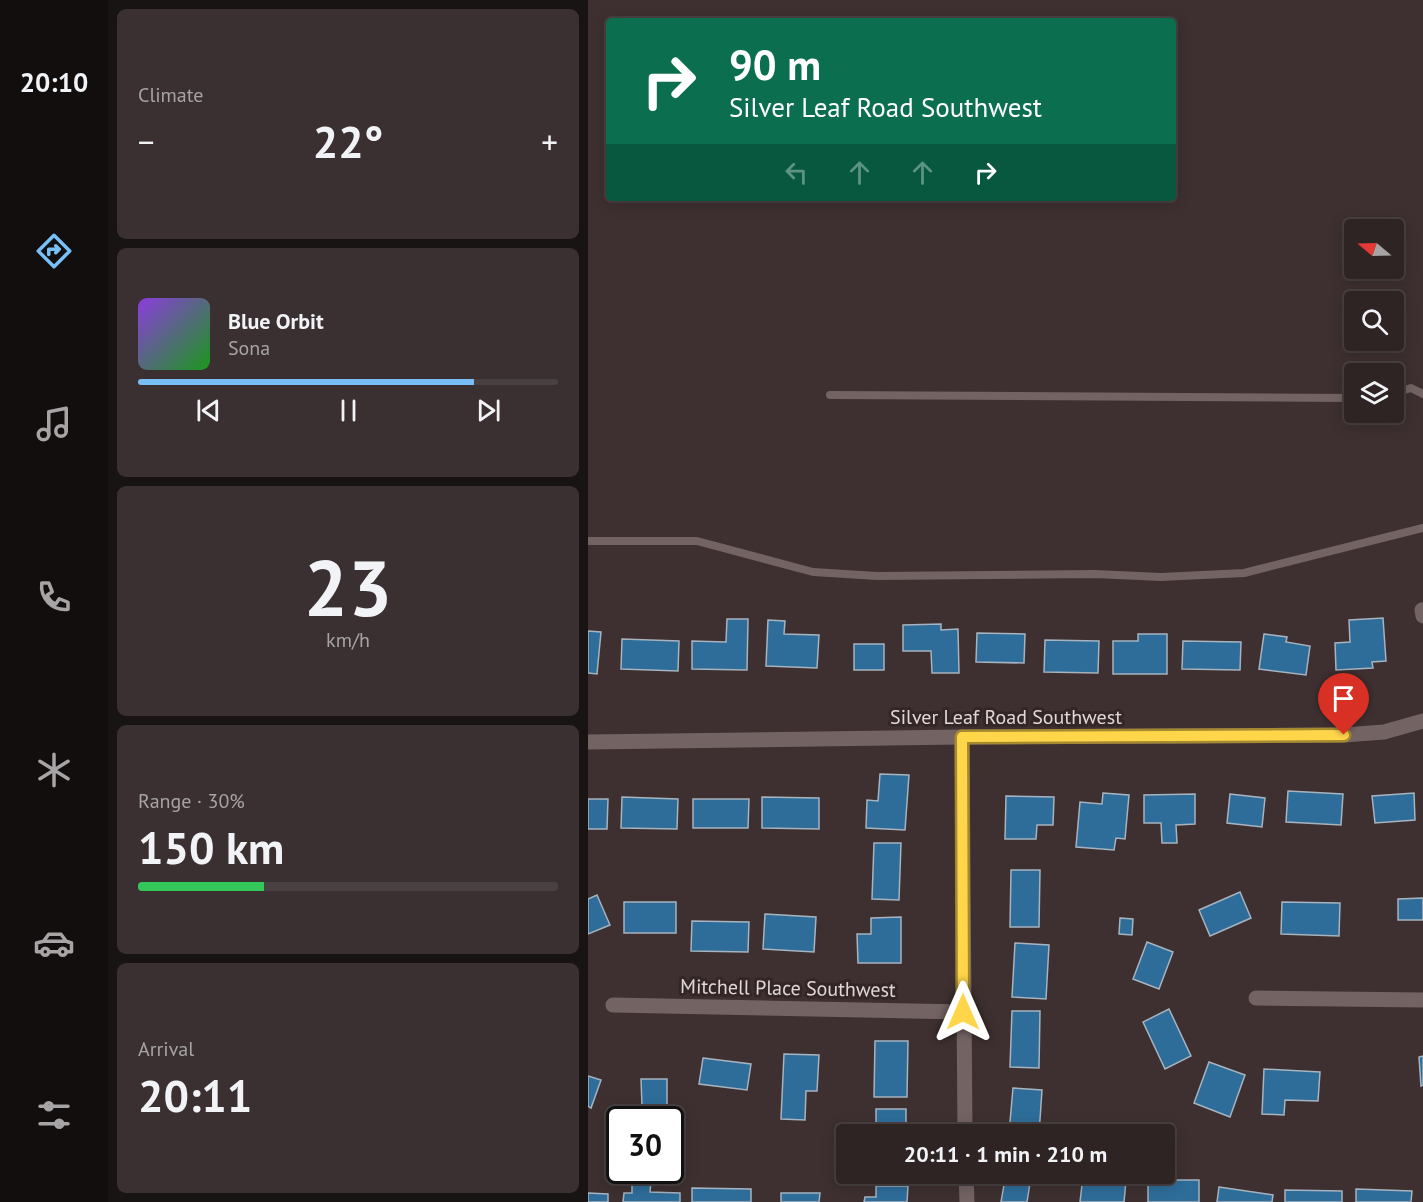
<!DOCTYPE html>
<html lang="en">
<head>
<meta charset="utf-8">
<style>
  body { margin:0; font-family:"PT Sans",sans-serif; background:#3a3031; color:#f1f3f6; height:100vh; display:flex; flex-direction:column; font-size:22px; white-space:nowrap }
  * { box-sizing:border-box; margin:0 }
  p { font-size:20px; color:#a7a4a6 }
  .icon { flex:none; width:33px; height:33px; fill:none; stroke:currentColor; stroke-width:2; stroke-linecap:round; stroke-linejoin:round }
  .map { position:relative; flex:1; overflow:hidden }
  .sheet { display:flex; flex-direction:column; gap:9px; padding:9px; background:#191414; width:480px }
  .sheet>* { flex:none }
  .banner { position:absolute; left:18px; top:18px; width:570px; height:183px; border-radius:6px; box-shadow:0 3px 15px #0003,0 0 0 2px #494141; background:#0b6e4f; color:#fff; overflow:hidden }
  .needle { width:39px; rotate:289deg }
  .fabs { position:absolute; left:756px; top:219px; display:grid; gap:12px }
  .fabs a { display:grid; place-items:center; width:60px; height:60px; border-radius:6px; background:#2e2424; box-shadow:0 3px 15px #0003,0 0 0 2px #494141; font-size:30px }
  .speed { position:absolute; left:18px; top:1106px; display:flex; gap:12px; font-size:30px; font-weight:700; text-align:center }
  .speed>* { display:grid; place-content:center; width:78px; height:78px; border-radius:50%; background:#2e2424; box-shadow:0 3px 15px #0003,0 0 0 2px #494141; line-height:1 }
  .speed .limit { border:3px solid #111; border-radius:9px; background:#fff; color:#111 }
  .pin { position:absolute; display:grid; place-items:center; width:51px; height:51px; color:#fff; margin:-62px -26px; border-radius:50% 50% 50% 0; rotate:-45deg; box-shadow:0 0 6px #0007 }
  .pin .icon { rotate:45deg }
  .me { position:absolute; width:66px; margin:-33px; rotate:0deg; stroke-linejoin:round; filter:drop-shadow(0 0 4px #0008) }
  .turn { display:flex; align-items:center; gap:21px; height:126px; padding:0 24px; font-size:27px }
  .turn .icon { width:78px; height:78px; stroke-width:2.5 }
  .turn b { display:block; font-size:42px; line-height:51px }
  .lanes { display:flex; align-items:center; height:57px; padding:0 24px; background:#0003; justify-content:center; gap:30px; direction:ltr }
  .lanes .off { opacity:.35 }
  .big { font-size:45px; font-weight:800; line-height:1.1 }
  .sheet .tile { flex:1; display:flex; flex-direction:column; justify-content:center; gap:9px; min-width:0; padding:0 21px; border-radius:9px; background:#3a3031 }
  .sheet .dial { align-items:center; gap:0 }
  .dial b { font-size:78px; line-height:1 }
  .song { display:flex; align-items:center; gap:18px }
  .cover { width:72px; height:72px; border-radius:9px; background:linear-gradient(135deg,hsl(270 70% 55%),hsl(120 70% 35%)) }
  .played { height:6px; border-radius:3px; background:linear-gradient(90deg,#77bff7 80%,#494141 80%) }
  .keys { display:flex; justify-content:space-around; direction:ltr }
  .heat { display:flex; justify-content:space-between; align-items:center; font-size:33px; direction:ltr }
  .charge { height:9px; border-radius:4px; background:linear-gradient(90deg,#34c759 30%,#494141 0) }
  .trip { position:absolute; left:248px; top:1124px; width:339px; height:60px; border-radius:6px; background:#2e2424; box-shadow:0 3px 15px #0003,0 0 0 2px #494141; font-weight:800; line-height:60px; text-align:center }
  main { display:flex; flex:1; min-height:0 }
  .tab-bar { display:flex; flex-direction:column; width:108px; justify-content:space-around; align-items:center; background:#120e0e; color:#a7a4a6 }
  .tab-bar .icon { width:42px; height:42px }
  .tab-bar .current { color:#77bff7 }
  .tab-bar b { font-size:27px; color:#f1f3f6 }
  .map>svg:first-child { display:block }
</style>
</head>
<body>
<main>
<nav class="tab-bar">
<b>20:10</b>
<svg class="icon current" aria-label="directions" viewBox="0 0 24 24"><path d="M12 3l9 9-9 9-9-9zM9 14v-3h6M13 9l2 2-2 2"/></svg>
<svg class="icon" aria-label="music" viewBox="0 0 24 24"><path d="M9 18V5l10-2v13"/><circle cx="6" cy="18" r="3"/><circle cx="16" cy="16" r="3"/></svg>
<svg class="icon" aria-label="phone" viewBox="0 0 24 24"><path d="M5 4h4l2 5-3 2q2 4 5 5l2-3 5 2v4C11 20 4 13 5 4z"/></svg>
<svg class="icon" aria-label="climate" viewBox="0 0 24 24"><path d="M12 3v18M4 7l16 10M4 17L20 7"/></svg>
<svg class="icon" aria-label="car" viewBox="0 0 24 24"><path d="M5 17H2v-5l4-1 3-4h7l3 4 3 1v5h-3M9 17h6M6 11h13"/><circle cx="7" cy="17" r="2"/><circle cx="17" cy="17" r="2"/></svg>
<svg class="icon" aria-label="filters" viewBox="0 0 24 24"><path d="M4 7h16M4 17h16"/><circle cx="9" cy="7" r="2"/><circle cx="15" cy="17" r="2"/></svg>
</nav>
<section class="sheet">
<div class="tile"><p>Climate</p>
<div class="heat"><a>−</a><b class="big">22°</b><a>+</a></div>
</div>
<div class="tile">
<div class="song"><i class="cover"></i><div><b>Blue Orbit</b><p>Sona</p></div></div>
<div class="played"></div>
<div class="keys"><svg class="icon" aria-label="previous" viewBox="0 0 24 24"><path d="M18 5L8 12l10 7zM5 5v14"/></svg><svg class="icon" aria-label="pause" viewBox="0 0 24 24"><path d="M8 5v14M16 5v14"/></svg><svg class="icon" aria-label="next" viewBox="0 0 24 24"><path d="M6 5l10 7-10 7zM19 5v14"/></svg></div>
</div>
<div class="tile dial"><b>23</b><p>km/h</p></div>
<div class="tile"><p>Range · 30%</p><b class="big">150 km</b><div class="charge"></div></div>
<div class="tile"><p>Arrival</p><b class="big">20:11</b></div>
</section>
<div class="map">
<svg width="835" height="1202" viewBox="0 0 835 1202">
  <rect width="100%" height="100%" fill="#3e3030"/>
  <g fill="#2e6d9a" stroke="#a7b3be" stroke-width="1.5">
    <path d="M795,618L798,661L784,662L785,668L748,670L747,643L762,642L761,620Z"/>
    <path d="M139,619H160L159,670L104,669V641L138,642Z"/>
    <path d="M180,620L197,621L196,634L231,635L229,668L178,666Z"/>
    <path d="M353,624V630L370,629L371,673H344L343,651H315V625Z"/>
    <path d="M0,631L13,632L9,674L0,673Z"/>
    <path d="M389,633L437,634L436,663L388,662Z"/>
    <path d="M550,634H579V674H525V641H550Z"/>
    <path d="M676,634L699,637L698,642L722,646L718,675L671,669Z"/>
    <path d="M34,639L91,641L90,671L33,669Z"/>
    <path d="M457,640L511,641L510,673L456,672Z"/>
    <path d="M595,641L653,642L652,670L594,669Z"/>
    <rect x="266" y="644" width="30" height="26"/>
    <path d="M292,774L321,775L317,830L278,828L279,800L290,801Z"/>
    <path d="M700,791L755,794L753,825L698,822Z"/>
    <path d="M515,793L541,795L537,839L528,838L526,850L488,847L492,802L514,804Z"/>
    <path d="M826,793L827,820L787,823L784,796Z"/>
    <path d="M607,794V824L588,825L589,843H574L573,823H556V795Z"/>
    <path d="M642,794L677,798L674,827L639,823Z"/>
    <path d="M418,796L466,797L465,825H449L448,839H417Z"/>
    <path d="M34,797L90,799L89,829L33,828Z"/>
    <path d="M174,797L231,798V829L174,828Z"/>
    <path d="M0,799H20L19,829H0Z"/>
    <path d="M105,799H161L160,828H105Z"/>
    <path d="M286,843H313L311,900L284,899Z"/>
    <path d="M423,870H452L451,927H422Z"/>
    <path d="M652,892L663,918L622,936L611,910Z"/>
    <path d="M9,895L22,925L0,934V899Z"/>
    <path d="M835,898V920H810V899Z"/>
    <rect x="36" y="902" width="52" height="31"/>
    <path d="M694,902L752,903L751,936L693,934Z"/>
    <path d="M177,914L228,917L226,952L175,949Z"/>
    <path d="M313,917V963H270L269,934H283V918Z"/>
    <path d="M532,918L545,919L544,935L531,934Z"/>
    <path d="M104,921L161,922L160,952L103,951Z"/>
    <path d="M559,942L585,952L571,989L545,979Z"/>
    <path d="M427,943L461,945L458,999L424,997Z"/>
    <path d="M581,1009L603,1056L577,1069L555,1022Z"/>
    <path d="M424,1011H452L451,1068L422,1067Z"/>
    <path d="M287,1041H320L319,1097H286Z"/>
    <path d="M196,1054L231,1055L229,1091H218L217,1120L193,1119Z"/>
    <path d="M835,1056V1085L833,1086L831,1057Z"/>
    <path d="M115,1058L163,1064L159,1090L111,1084Z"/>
    <path d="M621,1062L657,1075L642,1117L606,1103Z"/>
    <path d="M676,1069L732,1072L730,1101L697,1100L696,1115L674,1114Z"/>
    <path d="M0,1076L13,1080L3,1108L0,1106Z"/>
    <path d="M53,1079H79V1105L54,1106Z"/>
    <path d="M425,1088L454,1090L451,1134L421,1133Z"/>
    <rect x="288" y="1109" width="30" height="25"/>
    <path d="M447,1173H472L471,1183L447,1181Z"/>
    <path d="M495,1176L538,1181L536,1202H492Z"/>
    <path d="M417,1179L442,1183L439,1202H413Z"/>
    <path d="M44,1180L63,1181L62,1192L92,1193V1202H35L36,1193H44Z"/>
    <rect x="560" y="1180" width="51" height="22"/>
    <path d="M288,1186H320L319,1202H276L277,1197H288Z"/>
    <path d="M631,1187L685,1195L684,1202H629Z"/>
    <path d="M104,1188L163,1189V1202H104Z"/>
    <path d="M768,1189L824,1191L823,1202H768Z"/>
    <path d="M697,1190L754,1191V1202H697Z"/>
    <path d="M0,1193L20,1194V1202H0Z"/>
    <path d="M193,1193H232L231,1202H193Z"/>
  </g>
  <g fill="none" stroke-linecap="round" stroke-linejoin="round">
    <g stroke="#736363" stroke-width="8">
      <path d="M806,393L823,388L835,394"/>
      <path d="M242,395L766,398"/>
      <path d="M0,541H109L225,572L289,576L507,574L573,577L656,573L835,528"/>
    </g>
    <g stroke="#736363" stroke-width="15">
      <path d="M834,610L835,616"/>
      <path d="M374,737L377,1134"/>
      <path d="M0,742L374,737L756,735L796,732L835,721"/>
      <path d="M668,998L835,1000"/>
      <path d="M25,1005L375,1012"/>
      <path d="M378,1173L379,1202"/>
    </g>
  </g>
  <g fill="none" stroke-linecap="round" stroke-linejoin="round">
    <defs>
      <path id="route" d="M375,1012L374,737L756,735"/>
    </defs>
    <use href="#route" stroke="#a68a30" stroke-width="15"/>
    <use href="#route" stroke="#ffd54a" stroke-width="10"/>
  </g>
  <g text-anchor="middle" stroke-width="6" stroke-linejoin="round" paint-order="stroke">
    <g font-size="20" fill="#e0d7d7" stroke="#342626">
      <text x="418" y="724">Silver Leaf Road Southwest</text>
      <text transform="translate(200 988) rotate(1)" y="7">Mitchell Place Southwest</text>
    </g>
  </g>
</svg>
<div class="fabs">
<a><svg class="needle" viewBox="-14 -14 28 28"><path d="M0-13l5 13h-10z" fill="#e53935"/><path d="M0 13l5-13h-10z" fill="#a7a4a6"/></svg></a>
<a><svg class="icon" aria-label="search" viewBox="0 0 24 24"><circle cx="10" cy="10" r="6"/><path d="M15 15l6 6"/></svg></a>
<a><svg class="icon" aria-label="layers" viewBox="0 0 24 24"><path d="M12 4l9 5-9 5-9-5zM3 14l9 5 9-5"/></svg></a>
</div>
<div class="speed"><div class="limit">30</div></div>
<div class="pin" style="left:756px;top:735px;background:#d93025"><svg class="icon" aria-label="arrive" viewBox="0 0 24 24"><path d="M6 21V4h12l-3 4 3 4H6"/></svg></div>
<svg class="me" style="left:375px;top:1012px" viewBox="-20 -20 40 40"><path d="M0-17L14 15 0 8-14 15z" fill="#ffd54a" stroke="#fff" stroke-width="4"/></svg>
<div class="trip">20:11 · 1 min · 210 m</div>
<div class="banner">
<div class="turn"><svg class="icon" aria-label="right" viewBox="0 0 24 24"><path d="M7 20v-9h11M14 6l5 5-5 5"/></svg><div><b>90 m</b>Silver Leaf Road Southwest</div></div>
<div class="lanes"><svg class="icon off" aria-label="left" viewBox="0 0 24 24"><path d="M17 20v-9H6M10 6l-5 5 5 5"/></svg><svg class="icon off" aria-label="ahead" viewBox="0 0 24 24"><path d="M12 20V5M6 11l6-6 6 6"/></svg><svg class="icon off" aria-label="ahead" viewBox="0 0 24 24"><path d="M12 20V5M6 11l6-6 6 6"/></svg><svg class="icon" aria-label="right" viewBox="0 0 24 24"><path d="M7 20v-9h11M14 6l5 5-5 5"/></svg></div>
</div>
</div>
</main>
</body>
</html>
